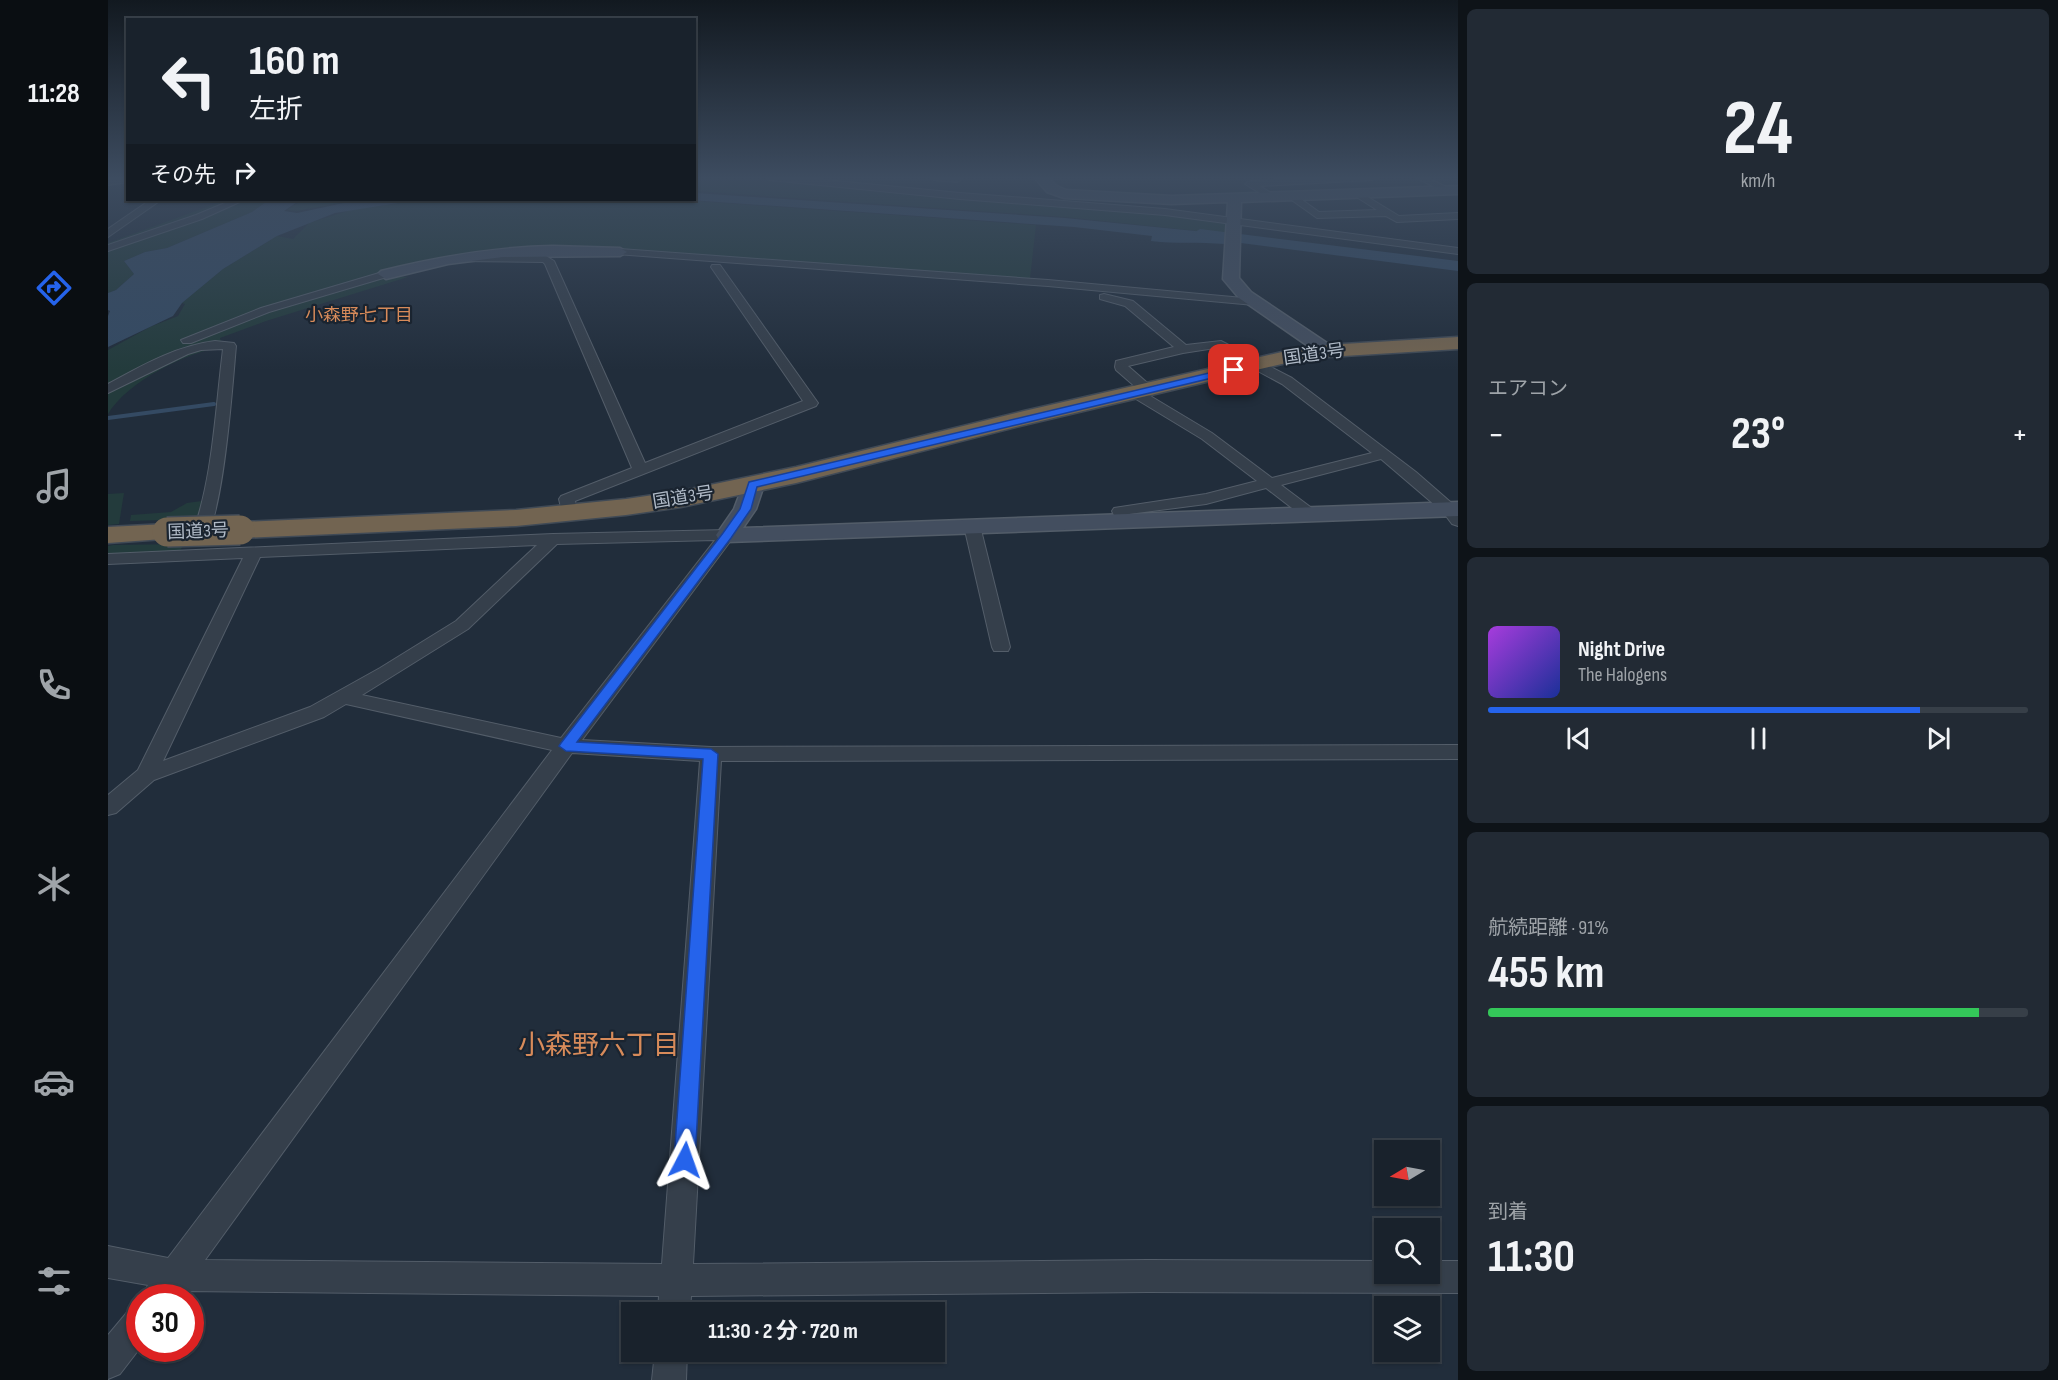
<!DOCTYPE html>
<html lang="ja">
<head>
<meta charset="utf-8">
<style>
  body { margin:0; font-family:"Sofia Sans Condensed","Noto Sans JP",sans-serif; background:#222a34; color:#f1f3f6; height:100vh; display:flex; flex-direction:column; font-size:22px; white-space:nowrap }
  * { box-sizing:border-box; margin:0 }
  p { font-size:20px; color:#9fa4a9 }
  .icon { flex:none; width:33px; height:33px; fill:none; stroke:currentColor; stroke-width:2; stroke-linecap:round; stroke-linejoin:round }
  .map { position:relative; flex:1; overflow:hidden }
  .sheet { display:flex; flex-direction:column; gap:9px; padding:9px; background:#0e1318; width:600px }
  .sheet>* { flex:none }
  .banner { position:absolute; left:18px; top:18px; width:570px; height:183px; border-radius:0px; box-shadow:0 2px 4px #0004,0 0 0 2px #373f48; background:#19222c; color:#f1f3f6; overflow:hidden }
  .needle { width:39px; rotate:260deg }
  .tools { position:absolute; left:1266px; top:1140px; display:grid; gap:12px }
  .tools a { display:grid; place-items:center; width:66px; height:66px; border-radius:0px; background:#19222c; box-shadow:0 2px 4px #0004,0 0 0 2px #373f48; font-size:30px }
  .speed { position:absolute; left:18px; top:1284px; display:flex; gap:12px; font-size:30px; font-weight:700; text-align:center }
  .speed>* { display:grid; place-content:center; width:78px; height:78px; border-radius:50%; background:#19222c; box-shadow:0 2px 4px #0004,0 0 0 2px #373f48; line-height:1 }
  .speed .limit { border:9px solid #d22; background:#fff; color:#111 }
  .pin { position:absolute; display:grid; place-items:center; width:51px; height:51px; color:#fff; margin:-26px; border-radius:12px; box-shadow:0 3px 9px #0006 }
  .me { position:absolute; width:66px; margin:-33px; rotate:4deg; stroke-linejoin:round; filter:drop-shadow(0 0 4px #0008) }
  .turn { display:flex; align-items:center; gap:21px; height:126px; padding:0 24px; font-size:27px }
  .turn .icon { width:78px; height:78px; stroke-width:2.5 }
  .turn b { display:block; font-size:42px; line-height:51px }
  .then { display:flex; align-items:center; height:57px; padding:0 24px; background:#0003; gap:12px; font-size:22px }
  .big { font-size:45px; font-weight:700; line-height:1.1 }
  .sheet .tile { flex:1; display:flex; flex-direction:column; justify-content:center; gap:9px; min-width:0; padding:0 21px; border-radius:9px; background:#222a34 }
  .sheet .dial { align-items:center; gap:0 }
  .dial b { font-size:78px; line-height:1 }
  .song { display:flex; align-items:center; gap:18px }
  .cover { width:72px; height:72px; border-radius:9px; background:linear-gradient(135deg,hsl(280 70% 55%),hsl(230 70% 35%)) }
  .played { height:6px; border-radius:3px; background:linear-gradient(90deg,#2563eb 80%,#373f48 80%) }
  .keys { display:flex; justify-content:space-around; direction:ltr }
  .heat { display:flex; justify-content:space-between; align-items:center; font-size:33px; direction:ltr }
  .charge { height:9px; border-radius:4px; background:linear-gradient(90deg,#34c759 91%,#373f48 0) }
  .trip { position:absolute; left:513px; top:1302px; width:324px; height:60px; border-radius:0px; background:#19222c; box-shadow:0 2px 4px #0004,0 0 0 2px #373f48; font-weight:700; line-height:60px; text-align:center }
  main { display:flex; flex:1; min-height:0 }
  .dock { display:flex; flex-direction:column; width:108px; justify-content:space-around; align-items:center; background:#0a0e12; color:#9fa4a9 }
  .dock .icon { width:42px; height:42px }
  .dock .selected { color:#2563eb }
  .dock b { font-size:27px; color:#f1f3f6 }
  .map>svg:first-child { display:block }
</style>
</head>
<body>
<main>
<nav class="dock">
<b>11:28</b>
<svg class="icon selected" aria-label="directions" viewBox="0 0 24 24"><path d="M12 3l9 9-9 9-9-9zM9 14v-3h6M13 9l2 2-2 2"/></svg>
<svg class="icon" aria-label="music" viewBox="0 0 24 24"><path d="M9 18V5l10-2v13"/><circle cx="6" cy="18" r="3"/><circle cx="16" cy="16" r="3"/></svg>
<svg class="icon" aria-label="phone" viewBox="0 0 24 24"><path d="M5 4h4l2 5-3 2q2 4 5 5l2-3 5 2v4C11 20 4 13 5 4z"/></svg>
<svg class="icon" aria-label="climate" viewBox="0 0 24 24"><path d="M12 3v18M4 7l16 10M4 17L20 7"/></svg>
<svg class="icon" aria-label="car" viewBox="0 0 24 24"><path d="M5 17H2v-5l4-1 3-4h7l3 4 3 1v5h-3M9 17h6M6 11h13"/><circle cx="7" cy="17" r="2"/><circle cx="17" cy="17" r="2"/></svg>
<svg class="icon" aria-label="filters" viewBox="0 0 24 24"><path d="M4 7h16M4 17h16"/><circle cx="9" cy="7" r="2"/><circle cx="15" cy="17" r="2"/></svg>
</nav>
<div class="map">
<svg width="1350" height="1380" viewBox="0 0 1350 1380">
  <rect width="100%" height="100%" fill="#212d3b"/>
  <g fill="#233b3c">
    <path d="M586,177H653L847,197L1058,214L1119,221L1118,234L957,217L587,191Z"/>
    <path d="M118,200H161L144,212L59,248L37,252L16,261L26,274L8,290L0,293V243Z"/>
    <path d="M194,200H246L189,211L179,210Z"/>
    <path d="M315,200H572L928,225L922,279L513,251L311,264L266,275L300,277L158,321L112,338L115,347C78,352 19,382 0,414V350L42,327L70,316L77,304L74,303L115,269L169,236L185,239L201,223L246,209Z"/>
    <path d="M16,493L11,524L0,525V494Z"/>
    <path d="M94,501L91,519L22,521L23,515L63,512L79,503Z"/>
    <path d="M76,544L70,554L0,556V546L5,545Z"/>
  </g>
  <g fill="#344a63">
    <path d="M587,193L957,218L1117,234V244C1091,242 1068,244 1043,241L1044,236L966,227L582,200H586Z"/>
    <path d="M161,200H192L176,211L189,213L250,200H309L227,213L169,236L115,269L74,303L65,316L0,347V316L2,311L0,310V293L8,290L26,274L16,261L37,252L59,248L144,212Z"/>
  </g>
  <g fill="none" stroke-linecap="round" stroke-linejoin="round">
    <path stroke="#344a63" stroke-width="4" d="M0,418L106,404"/>
    <path fill="#344a63" fill-rule="evenodd" d="M1092,229L1350,261V271L1086,237L1084,234Z"/>
    <defs>
      <g id="street">
        <path d="M20,177V182L0,185V179Z"/>
        <path d="M657,177H686L852,193L1057,209L1350,248V254L1057,215L852,199L662,180Z"/>
        <path d="M821,177H856L849,182L826,180Z"/>
        <path d="M1223,177H1269L1264,180L1152,186L1166,195V199L1163,200L1137,184L1142,181Z"/>
        <path d="M1307,177H1318L1346,191L1338,193Z"/>
        <path d="M1250,191L1291,216L1350,213V219L1289,222L1278,216L1209,218L1178,196L1186,194L1211,212L1269,210L1247,196V192Z"/>
        <path d="M42,200H53L0,237V229Z"/>
        <path d="M124,200H136L94,219L0,251V245L88,215Z"/>
        <path d="M512,249L940,280L1146,299L1152,302L1146,305L940,286L508,254L507,252Z"/>
        <path d="M353,256H438L446,261L537,463L695,401L603,267L604,265H612L710,403L708,406L467,501L469,513L467,516H455L451,499L453,496L524,468L437,264L435,262L349,261V257Z"/>
        <path d="M278,271L282,272V276L161,312L83,343H75L73,340L153,308Z"/>
        <path d="M996,294L1025,301L1078,345L1113,341L1184,378L1308,472L1347,506L1350,510V526L1344,524L1335,512L1273,459L1173,485L1209,512L1211,515L1209,518H1197L1158,488L1098,504L1021,514L1024,521L1022,524H1010L1004,511L1006,508L1098,494L1149,481L1094,439L1023,396L1021,393L1023,390H1031L1008,370L1007,367L1008,361L1066,347L1017,306L992,299V295ZM1107,348L1174,384L1264,453L1164,478L1104,433L1039,394L1046,390L1044,387L1020,366L1075,353Z"/>
        <path d="M107,341L126,343L128,346C125,375 115,540 90,546L82,541C105,481 107,413 115,349L93,350L80,354L0,393V384C35,365 68,346 107,341Z"/>
        <path d="M864,521L872,526L902,647L900,651H886L884,647L856,526Z"/>
        <path d="M619,530L627,535L474,740L603,747L1350,745V759L613,761L585,1264L1040,1260L1276,1261V1274H1322V1261H1350V1293L1040,1292L583,1296L582,1312H550L551,1296L75,1291L70,1298H34L40,1285L0,1278V1246L60,1258L444,750L238,704L216,717L46,780L8,813L0,815V795L30,770L135,558L0,564V554L445,534ZM607,540L453,738L254,695L360,629L449,544ZM429,545L348,621L272,668L202,707L55,761L152,557ZM464,753L592,761L554,1264L97,1260Z"/>
        <path d="M32,1305V1348L12,1374L0,1379V1335L21,1310Z"/>
        <path d="M547,1352H579L578,1380H544Z"/>
      </g>
      <g id="secondary">
        <path d="M926,177H939L949,186L958,190L1064,196L1350,186V194L1133,202L1131,278L1143,292L1225,347L1228,351L1225,355H1213L1131,298L1115,279L1120,202L1064,204L956,198L939,192Z"/>
        <path d="M445,246L512,248L519,252L512,256L395,257L340,264L278,279L270,274L273,271C330,257 386,247 445,246Z"/>
        <path d="M645,479L653,480L656,485L648,509L635,528L1350,502V516L619,542L611,540L608,535L626,509L637,480Z"/>
      </g>
      <g id="highway">
        <path d="M1350,337V349L1219,357L1174,364L916,425L688,483L573,507L518,515L408,526L132,538L122,536L118,530L122,524L132,522L408,510L518,499L573,491L688,467L916,411L1174,352L1219,345Z"/>
        <path d="M59,524L69,526L73,532L69,538L0,543V527Z"/>
      </g>
    </defs>
    <use href="#street" stroke="#535d69" stroke-width="2"/>
    <use href="#secondary" stroke="#535d69" stroke-width="3"/>
    <use href="#highway" stroke="#404a56" stroke-width="3"/>
    <use href="#street" fill="#353f4b" fill-rule="evenodd"/>
    <use href="#secondary" fill="#434e5f" fill-rule="evenodd"/>
    <use href="#highway" fill="#726451" fill-rule="evenodd"/>
    <defs>
      <path id="highway-bridge" d="M59,532L132,530"/>
    </defs>
    <use href="#highway-bridge" stroke="#404a56" stroke-width="32" stroke-linecap="butt"/>
    <use href="#highway-bridge" stroke="#726451" stroke-width="29"/>
  </g>
  <linearGradient id="sky" x2="0" y2="1"><stop stop-color="#121920"/><stop offset="0.48" stop-color="#3d4c60"/><stop offset="1" stop-color="#3d4c60" stop-opacity="0"/></linearGradient>
  <rect width="1350" height="370" fill="url(#sky)"/>
  <path fill="#2563eb" stroke="#184099" stroke-width="1.5" d="M1126,367L1130,370L1129,372L649,487L643,509L623,538L469,742L603,749L610,754L587,1160L584,1167L577,1170L569,1167L566,1160L595,759L458,751L451,746L453,743L615,533L632,509L641,482Z"/>
  <g text-anchor="middle" stroke-width="4.5" stroke-linejoin="round" paint-order="stroke">
    <g font-size="18" fill="#d88b5a" stroke="#1a2430">
      <text x="251" y="321">小森野七丁目</text>
    </g>
    <g font-size="18" fill="#b0bac7" stroke="#1a2430">
      <text transform="translate(1206 354) rotate(-8)" y="6">国道3号</text>
      <text transform="translate(575 497) rotate(-9)" y="6">国道3号</text>
      <text transform="translate(90 531) rotate(-2)" y="6">国道3号</text>
    </g>
    <g font-size="27" fill="#d88b5a" stroke="#1a2430">
      <text x="491" y="1054">小森野六丁目</text>
    </g>
  </g>
</svg>
<div class="tools">
<a><svg class="needle" viewBox="-14 -14 28 28"><path d="M0-13l5 13h-10z" fill="#e53935"/><path d="M0 13l5-13h-10z" fill="#9fa4a9"/></svg></a>
<a><svg class="icon" aria-label="search" viewBox="0 0 24 24"><circle cx="10" cy="10" r="6"/><path d="M15 15l6 6"/></svg></a>
<a><svg class="icon" aria-label="layers" viewBox="0 0 24 24"><path d="M12 4l9 5-9 5-9-5zM3 14l9 5 9-5"/></svg></a>
</div>
<div class="speed"><div class="limit">30</div></div>
<div class="pin" style="left:1126px;top:370px;background:#d93025"><svg class="icon" aria-label="arrive" viewBox="0 0 24 24"><path d="M6 21V4h12l-3 4 3 4H6"/></svg></div>
<svg class="me" style="left:577px;top:1160px" viewBox="-20 -20 40 40"><path d="M0-17L14 15 0 8-14 15z" fill="#2563eb" stroke="#fff" stroke-width="4"/></svg>
<div class="trip">11:30 · 2 分 · 720 m</div>
<div class="banner">
<div class="turn"><svg class="icon" aria-label="left" viewBox="0 0 24 24"><path d="M17 20v-9H6M10 6l-5 5 5 5"/></svg><div><b>160 m</b>左折</div></div>
<div class="then">その先<svg class="icon" aria-label="right" viewBox="0 0 24 24"><path d="M7 20v-9h11M14 6l5 5-5 5"/></svg></div>
</div>
</div>
<section class="sheet">
<div class="tile dial"><b>24</b><p>km/h</p></div>
<div class="tile"><p>エアコン</p>
<div class="heat"><a>−</a><b class="big">23°</b><a>+</a></div>
</div>
<div class="tile">
<div class="song"><i class="cover"></i><div><b>Night Drive</b><p>The Halogens</p></div></div>
<div class="played"></div>
<div class="keys"><svg class="icon" aria-label="previous" viewBox="0 0 24 24"><path d="M18 5L8 12l10 7zM5 5v14"/></svg><svg class="icon" aria-label="pause" viewBox="0 0 24 24"><path d="M8 5v14M16 5v14"/></svg><svg class="icon" aria-label="next" viewBox="0 0 24 24"><path d="M6 5l10 7-10 7zM19 5v14"/></svg></div>
</div>
<div class="tile"><p>航続距離 · 91%</p><b class="big">455 km</b><div class="charge"></div></div>
<div class="tile"><p>到着</p><b class="big">11:30</b></div>
</section>
</main>
</body>
</html>
